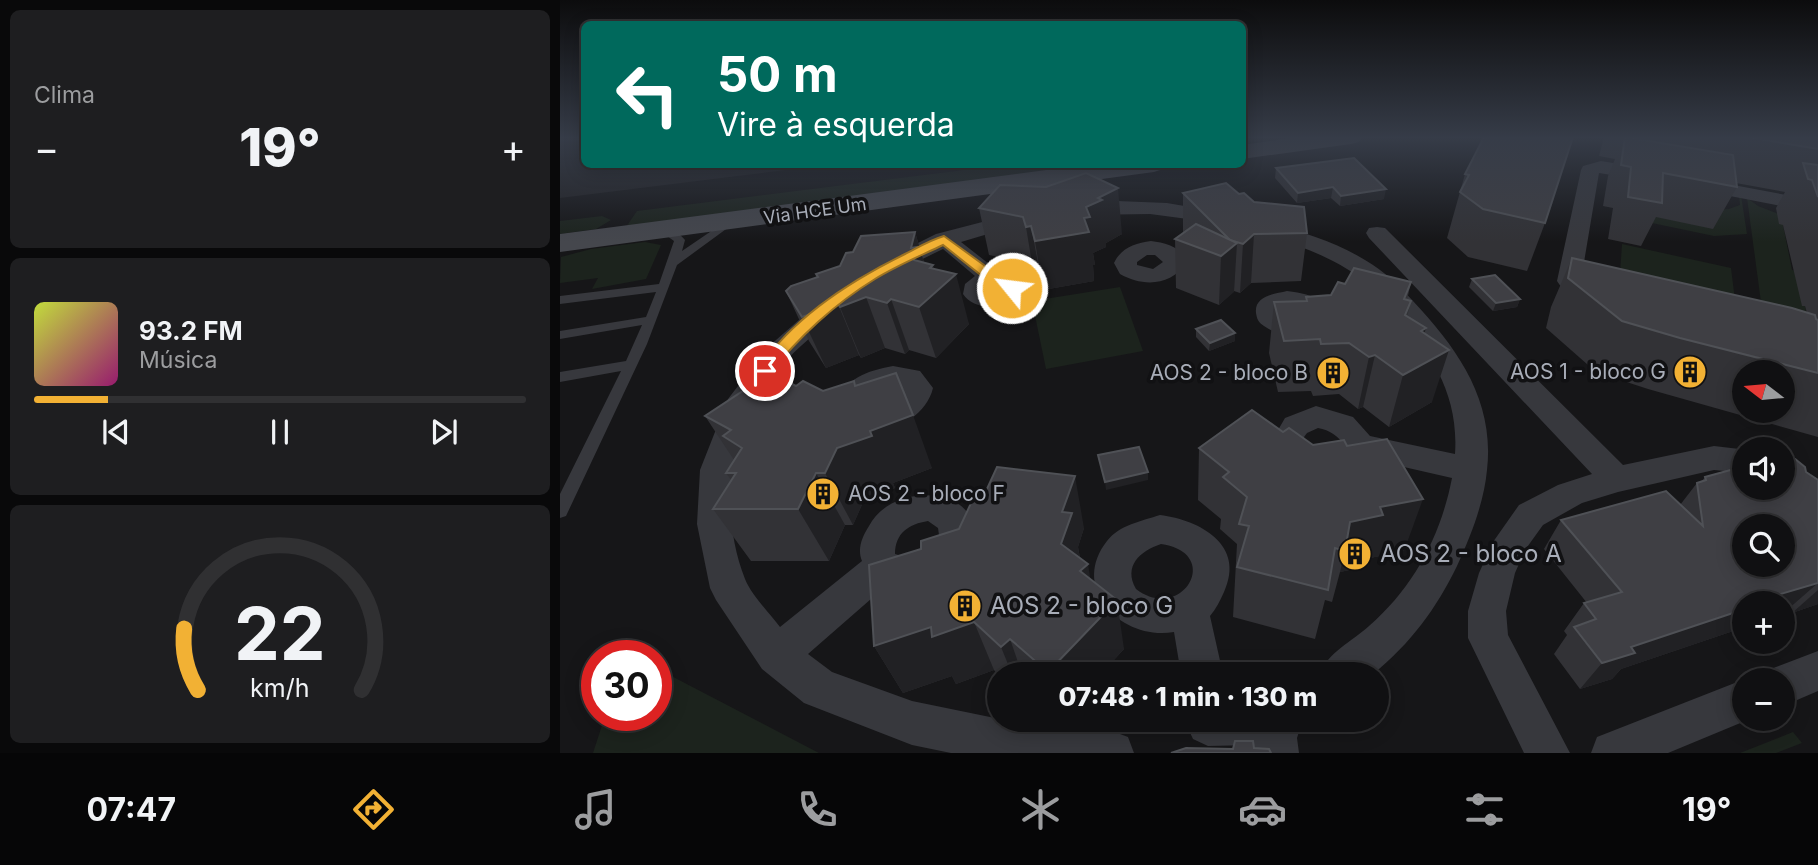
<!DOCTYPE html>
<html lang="pt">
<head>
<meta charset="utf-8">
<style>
  body { margin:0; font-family:Inter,sans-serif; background:#1e1e20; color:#f1f3f6; height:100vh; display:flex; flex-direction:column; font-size:26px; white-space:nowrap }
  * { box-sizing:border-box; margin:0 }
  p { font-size:23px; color:#9c9d9f }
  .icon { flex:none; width:38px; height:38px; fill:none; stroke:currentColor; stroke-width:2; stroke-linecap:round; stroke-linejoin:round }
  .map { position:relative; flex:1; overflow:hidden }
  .drawer { display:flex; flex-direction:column; gap:10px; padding:10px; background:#09090a; width:560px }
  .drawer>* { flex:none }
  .top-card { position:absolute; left:21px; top:21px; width:665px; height:147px; border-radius:10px; box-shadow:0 4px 18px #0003,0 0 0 2px #303032; background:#00695c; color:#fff; overflow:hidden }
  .needle { width:46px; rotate:286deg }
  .tools { position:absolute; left:1172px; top:360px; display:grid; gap:14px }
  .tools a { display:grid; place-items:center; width:63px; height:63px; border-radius:50%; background:#101012; box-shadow:0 4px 18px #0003,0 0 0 2px #303032; font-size:35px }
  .speed { position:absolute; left:21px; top:640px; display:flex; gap:14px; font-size:35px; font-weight:700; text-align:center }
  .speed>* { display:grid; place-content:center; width:91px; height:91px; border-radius:50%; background:#101012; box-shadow:0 4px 18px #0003,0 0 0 2px #303032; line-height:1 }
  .speed .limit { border:10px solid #d22; background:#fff; color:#111 }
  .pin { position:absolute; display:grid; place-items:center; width:60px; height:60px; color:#fff; margin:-30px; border:4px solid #fff; border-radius:50%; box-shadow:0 2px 7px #0007 }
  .me { position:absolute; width:77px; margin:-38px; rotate:299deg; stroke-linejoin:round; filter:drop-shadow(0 0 5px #0008) }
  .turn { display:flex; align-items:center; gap:24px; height:147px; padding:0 21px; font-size:32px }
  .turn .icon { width:91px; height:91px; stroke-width:2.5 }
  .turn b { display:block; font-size:49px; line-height:60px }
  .big { font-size:52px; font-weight:800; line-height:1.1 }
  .drawer .card { flex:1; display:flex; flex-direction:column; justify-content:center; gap:10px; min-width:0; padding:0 24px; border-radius:10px; background:#1e1e20 }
  .drawer .dial { align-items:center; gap:0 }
  .dial svg { height:182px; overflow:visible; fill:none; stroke:#303032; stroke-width:7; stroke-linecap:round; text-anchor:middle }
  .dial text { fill:#f1f3f6; stroke:none }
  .song { display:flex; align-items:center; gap:21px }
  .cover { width:84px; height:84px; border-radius:10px; background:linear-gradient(135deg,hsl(70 70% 55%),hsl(320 70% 35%)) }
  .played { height:7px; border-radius:4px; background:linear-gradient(90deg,#f2b134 15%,#303032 15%) }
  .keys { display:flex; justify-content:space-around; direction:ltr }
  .heat { display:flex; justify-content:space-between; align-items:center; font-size:38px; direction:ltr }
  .trip { position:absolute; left:427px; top:662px; width:402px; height:70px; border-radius:35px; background:#101012; box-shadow:0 4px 18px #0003,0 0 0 2px #303032; font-weight:800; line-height:70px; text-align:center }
  .tab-bar { display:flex; height:112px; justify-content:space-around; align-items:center; background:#060607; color:#9c9d9f }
  .tab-bar .icon { width:49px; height:49px }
  .tab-bar .active { color:#f2b134 }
  .tab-bar b { font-size:32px; color:#f1f3f6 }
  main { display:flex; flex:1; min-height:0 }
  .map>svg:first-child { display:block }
</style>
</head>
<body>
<main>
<section class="drawer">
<div class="card"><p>Clima</p>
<div class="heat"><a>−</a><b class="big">19°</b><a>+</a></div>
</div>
<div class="card">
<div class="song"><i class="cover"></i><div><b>93.2 FM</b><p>Música</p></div></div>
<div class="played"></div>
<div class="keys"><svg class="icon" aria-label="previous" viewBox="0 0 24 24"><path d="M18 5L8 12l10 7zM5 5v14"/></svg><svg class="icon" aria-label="pause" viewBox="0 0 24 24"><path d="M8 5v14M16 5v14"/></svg><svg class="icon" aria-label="next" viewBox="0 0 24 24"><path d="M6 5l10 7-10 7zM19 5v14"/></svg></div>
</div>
<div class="card dial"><svg viewBox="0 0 100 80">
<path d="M14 69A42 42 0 1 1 86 69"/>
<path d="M14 69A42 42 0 0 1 8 42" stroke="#f2b134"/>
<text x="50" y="56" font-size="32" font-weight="700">22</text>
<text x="50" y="72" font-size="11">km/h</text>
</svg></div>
</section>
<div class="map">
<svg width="1258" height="753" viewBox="0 0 1258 753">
  <rect width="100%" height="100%" fill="#161618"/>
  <path fill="#222225" d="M0,137H24V164L266,165L0,198Z"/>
  <g fill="#1c231d">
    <path d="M444,165H513L515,170L64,230L77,211Z"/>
    <path d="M1181,195L1187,234L1154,236L1087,222L1080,215L1169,209L1180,205L1179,196Z"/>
    <path d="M1187,198L1198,206L1221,215L1232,270L1237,271L1242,305L1245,306L1251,332H1205Z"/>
    <path d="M42,216L51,220L36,229L0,234V221Z"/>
    <path d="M85,242L101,245L86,279L32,289L38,278L0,283L1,257L31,249Z"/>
    <path d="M1062,244L1171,268L1177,316L1059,288Z"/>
    <path d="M560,287L583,351L486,369L472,301Z"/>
    <path d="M96,668L259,753H33L45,716H96Z"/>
    <path d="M1233,732L1242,743L1216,753H1180Z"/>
  </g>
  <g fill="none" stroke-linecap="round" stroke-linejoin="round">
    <path fill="#37383d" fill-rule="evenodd" d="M169,219L174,222L173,224L117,265L87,344L6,516L0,518V494L61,371L0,382V372L66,361L82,325L0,339V331L86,317L96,292L0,304V296L99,284L114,241L103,233V229C111,227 120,234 125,240L122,251Z"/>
    <g fill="#37383d" fill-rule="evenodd">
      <path d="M1041,161L1089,169L1098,175L1089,181L1039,173L1021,280L1030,291L1027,296C1012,300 1005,293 997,281L1021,170L1023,166Z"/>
      <path d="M1136,178L1258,201V213L1129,188L1126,184L1129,180Z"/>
      <path d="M557,201L607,203L665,213L668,217L665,221L658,223L590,214L522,215L515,213L512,209L515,205Z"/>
      <path d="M461,212L468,214L471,218L468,222L401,242L438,271L456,274L464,288C452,306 417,315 403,294L405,284L415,276L383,249L334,273H318L314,268L318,263L376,234ZM434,284L439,287L428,291V288Z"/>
      <path d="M711,224C743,232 776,242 805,260C824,271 838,285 853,301C898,349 935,401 927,470C924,502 911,536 897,566C876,609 851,643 813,674H759C769,652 791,642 809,626C854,587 881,535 892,478L809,459C793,492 742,485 722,457C717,451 716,444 714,437L725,418L756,406L793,417L810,436L895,454C899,395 872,354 835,311C820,295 806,280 787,269C761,253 733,243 703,235L700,230L703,225ZM758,428C770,430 778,436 784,445L780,454L765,456L747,444L744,437L747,433Z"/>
      <path d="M817,227L825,228L1063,465L1154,446L1188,450H1185V473L1154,470L1058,492L1022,503L983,525L965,550L955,573L946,611L948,635L1010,753H964L908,638V611L919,573L933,542L959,505L998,485L1032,474L809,238L806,233L809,228Z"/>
      <path d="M591,241C606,243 623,247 626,263C611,286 583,287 560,274L554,263C561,248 575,243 591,241ZM587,255H595L603,262L593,269L577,265V262Z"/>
      <path d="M727,291C810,300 750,359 704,326C698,322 697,319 696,313C694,296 714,294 727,291ZM727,305L738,307L743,312V318L732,320L721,315V308Z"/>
      <path d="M272,297L281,299L284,304C269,326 244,340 227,360C174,423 155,501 185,579C192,596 209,612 220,627L302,561C297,549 302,537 309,526C335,476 434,490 409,547C404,558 398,566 389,572C371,585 348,591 327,585L248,654L272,672L352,701L469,725L552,731L568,737L574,753H391L352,745L244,703L202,669L156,600L150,588L137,524L140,470L168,399L208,347L263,299ZM368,521L378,528L379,535C368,549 353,560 335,554C335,533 349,524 368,521Z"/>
      <path d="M333,366L360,371L373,388C363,430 294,450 275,405C286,378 306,371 333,366ZM333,384L344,390C340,406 319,414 305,405L311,394Z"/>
      <path d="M600,515C640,520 686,545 664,592C660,601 656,609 650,616L663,674H621L614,632C562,641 509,589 547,541C559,525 582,521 600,515ZM601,544C664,553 622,624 576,589C563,566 580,551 601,544Z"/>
      <path d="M1258,651V691L1223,706V681H1204L1208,670Z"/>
      <path d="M1185,679L1190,681H1185V719H1190L1108,753H1031L1037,737Z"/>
      <path d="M628,719H743L737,738L739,753H695L694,745L648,746L633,739L626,724Z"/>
    </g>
    <g fill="#45474d" fill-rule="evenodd">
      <path d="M738,137H803L799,142L791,144L682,159V145Z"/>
      <path d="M532,164H606L603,169L594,172L0,252V234Z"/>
    </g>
  </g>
  <g fill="#323236" fill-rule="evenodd">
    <path d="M924,137L985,223L967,271L908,257L887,238L905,174Z"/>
    <path d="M1044,137H1258V437L1088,389L1036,372L986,328L991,307L1012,258L1247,313L1245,306H1242L1223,225L1219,224L1216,208L1225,192L1176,183L1177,187L1153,229L1096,217L1081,246L1048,239L1053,208L1043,206L1048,176L1055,159L1039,156ZM1185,373H1223V411H1185Z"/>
    <path d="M716,168L824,199L780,206L771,198L737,203L715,178Z"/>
    <path d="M623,193L679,194L747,233L741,281L691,283L680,293L674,291L659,305L616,288L615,239L623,233Z"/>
    <path d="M419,208L562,234L546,243V247L533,253L535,265H533L534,281L483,290L480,274L474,275L472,264L429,255Z"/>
    <path d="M355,232L364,262L374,269L409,324L376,358L349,350L345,354L325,348L301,358L299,355L266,368L249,341L226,291L257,277L256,274L280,266L293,252Z"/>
    <path d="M912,279L960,299L957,307L933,311L909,287Z"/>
    <path d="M851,282L847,300L851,301L847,317L864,333L872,402L829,427L803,407L798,409L779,394L753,396L751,391L718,392L709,353L714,302L745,301L746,297L771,295L785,284Z"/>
    <path d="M636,329L675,333V341L649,351L636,337Z"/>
    <path d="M236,386L263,391L296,386L372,468L333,483L335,488L304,500L293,525H285L269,561H191L153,509L171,480L166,473L174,460L145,416Z"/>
    <path d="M639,448L844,551L810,558L808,566L780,572L772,602L765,600L755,639L673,617L677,544L660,529L661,519L638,500Z"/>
    <path d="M1246,472L1258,480V604L1232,613L1227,610L1223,612V604H1185V627L1061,669L1052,679L1020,689L994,654L1007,635L1004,631L1024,603H1027L984,549L1001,520L1120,505L1137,483L1142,481L1145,477Z"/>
    <path d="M524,528L518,547L520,558L564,649L541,674H439V676L434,670L396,684L392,676L343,693L314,646L361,549L399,529Z"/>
  </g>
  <g fill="#212124">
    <path d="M0,137H24V148L14,161L0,163Z"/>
    <path d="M773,187L771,198L737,203L738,193Z"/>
    <path d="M558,188L562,234L546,243V247L533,253L535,265H533L534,281L483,290L475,241L524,218L526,207L538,198Z"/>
    <path d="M826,189L824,199L780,206L781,196Z"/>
    <path d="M471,226L480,274L474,275L466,227Z"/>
    <path d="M355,232L369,280L370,268L373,265L380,289L396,274L409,324L376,358L359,307L351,248Z"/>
    <path d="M694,234L691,283L680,293L683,244Z"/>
    <path d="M677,243L674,292L659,305L661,256Z"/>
    <path d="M306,297L325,348L301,358L280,307Z"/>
    <path d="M331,299L349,350L345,354L327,303Z"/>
    <path d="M960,299L957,307L933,311L936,303Z"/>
    <path d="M278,304L299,355L266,368L242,317Z"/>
    <path d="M866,328L854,369L889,350L872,402L829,427L843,375L861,331Z"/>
    <path d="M675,333V341L649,351L650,343Z"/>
    <path d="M815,355L803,407L798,409L809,357Z"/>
    <path d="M353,415L372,468L333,483L335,488L304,500L293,525L265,473L277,448L310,431Z"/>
    <path d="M588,472V480L546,490L545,482Z"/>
    <path d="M256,473L285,525L269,561L238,509Z"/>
    <path d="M515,476L524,528L518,547L521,565L501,544L502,512Z"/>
    <path d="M863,499L844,551L810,558L808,566L780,572L785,551L790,522L820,507Z"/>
    <path d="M528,564L536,614L520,571Z"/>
    <path d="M1258,583L1227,610L1223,612V604H1201L1214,596Z"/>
    <path d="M1258,590V604L1232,613Z"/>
    <path d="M557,600L564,649L541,674H488V672Z"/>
    <path d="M1185,609V627L1061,669L1052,679L1020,689L1042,663L1071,647Z"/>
    <path d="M414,622L434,670L396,684L392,676L343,693L314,646L371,627Z"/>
    <path d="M450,639L462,674H452L441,647Z"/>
  </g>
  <g fill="#3f3f44" stroke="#4f5156" stroke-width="2" fill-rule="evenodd">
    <path d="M924,137H1013L985,223L923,209L900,192L909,175L905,174Z"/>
    <path d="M1065,137L1173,155L1177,187L1103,173L1102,203L1068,197L1071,167L1061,165Z"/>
    <path d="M1187,137H1258V149Z"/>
    <path d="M794,158L826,189L781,196L773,187L738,193L716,168Z"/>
    <path d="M1243,163L1258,165V197L1252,180L1248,179Z"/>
    <path d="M526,173L558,188L538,198L542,200L526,207L530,217L524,218L529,232L475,241L471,226L466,227L463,217L419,208L440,185L486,187Z"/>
    <path d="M666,183L679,194L684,193L694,202L744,207L747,233L694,234L683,244L670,240L623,193Z"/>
    <path d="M636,224L677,243L661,256L615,239Z"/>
    <path d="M355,232L351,248L357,247L354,260L373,265L370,268L396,274L359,307L331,299L327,303L306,297L280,307L278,304L242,317L226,291L231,286L258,277L256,274L280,266L286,253L293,252L301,236Z"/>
    <path d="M1012,258L1232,308L1255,315L1256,319L1258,320V373L1120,338L1062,321L1008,278Z"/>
    <path d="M794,268L851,282L844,299L851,301L845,315L866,328L861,331L889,350L843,375L815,355L809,357L789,343L761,344L760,339L724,341L714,302L747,301L746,297L771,295L778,282L785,284Z"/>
    <path d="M935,275L960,299L936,303L912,279Z"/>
    <path d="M661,320L675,333L650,343L636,329Z"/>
    <path d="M210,373L236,386L243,381L263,391L294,381L295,386L336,373L353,415L310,431L312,436L277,448L265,473H256L238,509H153L176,473H166L182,448L163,436L171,430L145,416Z"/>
    <path d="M692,410L723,432L729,428L753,445L784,440L787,446L827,439L863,499L820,507L823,515L790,522L785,551L775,548L768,590L677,567L689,526L679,524L687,497L663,477L669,472L639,448Z"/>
    <path d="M579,447L588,472L545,482L538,455Z"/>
    <path d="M1228,457L1235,459L1245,467L1246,472L1258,480V583L1214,596L1217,599L1201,604H1185V609L1071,647L1075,653L1042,663L1014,627L1036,619L1024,603L1062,592L1001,520L1106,491L1143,526L1137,483L1146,480L1145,477L1185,466V488H1223V458ZM1185,527H1223V565H1185Z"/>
    <path d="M437,467L515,476L502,512L512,513L501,544L528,564L520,571L557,600L488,672L450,639L441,647L414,622L372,637L371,627L314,646L309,565L361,549V541L399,529L412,501L421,502Z"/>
    <path d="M675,741H693L694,748L709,749L711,753H611L626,748L673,749Z"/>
  </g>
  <linearGradient id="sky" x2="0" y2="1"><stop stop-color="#0c0c0d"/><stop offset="0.57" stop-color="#363c48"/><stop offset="1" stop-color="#363c48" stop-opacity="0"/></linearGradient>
  <rect width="1258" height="242" fill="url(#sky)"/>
  <path fill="#f2b134" stroke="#9d7322" stroke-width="2" d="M384,236L435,273L456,279L459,288L457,291H448L441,282L427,280L383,245C360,256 336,266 315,279C276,303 237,338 210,374H199L197,371C231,318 290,281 345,254C357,248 370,240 384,236Z"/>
  <defs>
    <symbol id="building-disc" viewBox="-11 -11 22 22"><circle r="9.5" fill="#f2b134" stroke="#111113"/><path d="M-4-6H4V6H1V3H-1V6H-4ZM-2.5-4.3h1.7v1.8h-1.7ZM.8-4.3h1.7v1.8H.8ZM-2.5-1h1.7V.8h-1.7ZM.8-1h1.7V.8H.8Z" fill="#111"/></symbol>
  </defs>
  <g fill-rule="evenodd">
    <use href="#building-disc" x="1111" y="353" width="38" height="38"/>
    <use href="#building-disc" x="754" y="354" width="38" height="38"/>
    <use href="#building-disc" x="244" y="475" width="38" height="38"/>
    <use href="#building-disc" x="776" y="535" width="38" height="38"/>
    <use href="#building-disc" x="386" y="587" width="38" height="38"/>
  </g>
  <g text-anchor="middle" stroke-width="7" stroke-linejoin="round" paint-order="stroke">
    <g font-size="18" fill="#a8adb8" stroke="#111113">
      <text transform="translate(255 211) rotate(-8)" y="6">Via HCE Um</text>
    </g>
    <g font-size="21" fill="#a8adb8" stroke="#111113" text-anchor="end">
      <text x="1106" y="379">AOS 1 - bloco G</text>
      <text x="748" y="380">AOS 2 - bloco B</text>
      <text x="288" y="501" text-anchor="start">AOS 2 - bloco F</text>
    </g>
    <g font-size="24" fill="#a8adb8" stroke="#111113" text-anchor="start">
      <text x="820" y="562">AOS 2 - bloco A</text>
      <text x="430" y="614">AOS 2 - bloco G</text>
    </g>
  </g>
</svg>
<div class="tools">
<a><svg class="needle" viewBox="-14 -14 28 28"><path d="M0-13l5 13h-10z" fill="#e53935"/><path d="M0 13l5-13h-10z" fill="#9c9d9f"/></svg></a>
<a><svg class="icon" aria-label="sound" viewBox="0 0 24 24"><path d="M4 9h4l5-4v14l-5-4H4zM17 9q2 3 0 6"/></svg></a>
<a><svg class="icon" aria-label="search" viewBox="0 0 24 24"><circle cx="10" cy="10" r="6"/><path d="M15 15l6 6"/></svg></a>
<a>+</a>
<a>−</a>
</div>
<div class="speed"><div class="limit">30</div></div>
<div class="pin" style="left:205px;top:371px;background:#d93025"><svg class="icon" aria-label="arrive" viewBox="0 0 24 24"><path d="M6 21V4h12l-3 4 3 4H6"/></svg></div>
<svg class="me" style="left:452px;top:288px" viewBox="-20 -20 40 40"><circle r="17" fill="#f2b134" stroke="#fff" stroke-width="3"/><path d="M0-11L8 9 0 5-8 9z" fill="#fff"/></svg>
<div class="trip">07:48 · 1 min · 130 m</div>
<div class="top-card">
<div class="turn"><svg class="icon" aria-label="left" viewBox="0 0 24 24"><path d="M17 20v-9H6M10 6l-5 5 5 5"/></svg><div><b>50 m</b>Vire à esquerda</div></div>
</div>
</div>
</main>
<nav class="tab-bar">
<b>07:47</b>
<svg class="icon active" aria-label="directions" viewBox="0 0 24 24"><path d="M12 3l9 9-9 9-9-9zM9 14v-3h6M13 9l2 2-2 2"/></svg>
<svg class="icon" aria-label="music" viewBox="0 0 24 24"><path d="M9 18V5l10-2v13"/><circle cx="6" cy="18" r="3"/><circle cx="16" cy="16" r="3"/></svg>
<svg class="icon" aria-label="phone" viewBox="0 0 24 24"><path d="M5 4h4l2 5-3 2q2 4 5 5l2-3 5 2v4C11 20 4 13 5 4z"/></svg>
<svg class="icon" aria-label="climate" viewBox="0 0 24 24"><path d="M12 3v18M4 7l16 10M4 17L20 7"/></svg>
<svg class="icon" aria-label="car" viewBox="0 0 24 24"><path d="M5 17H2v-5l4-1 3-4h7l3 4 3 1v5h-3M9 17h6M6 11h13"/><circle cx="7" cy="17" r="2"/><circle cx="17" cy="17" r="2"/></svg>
<svg class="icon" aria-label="filters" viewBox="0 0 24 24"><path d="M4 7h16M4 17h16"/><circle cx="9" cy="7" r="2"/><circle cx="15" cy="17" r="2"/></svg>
<b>19°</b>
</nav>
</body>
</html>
